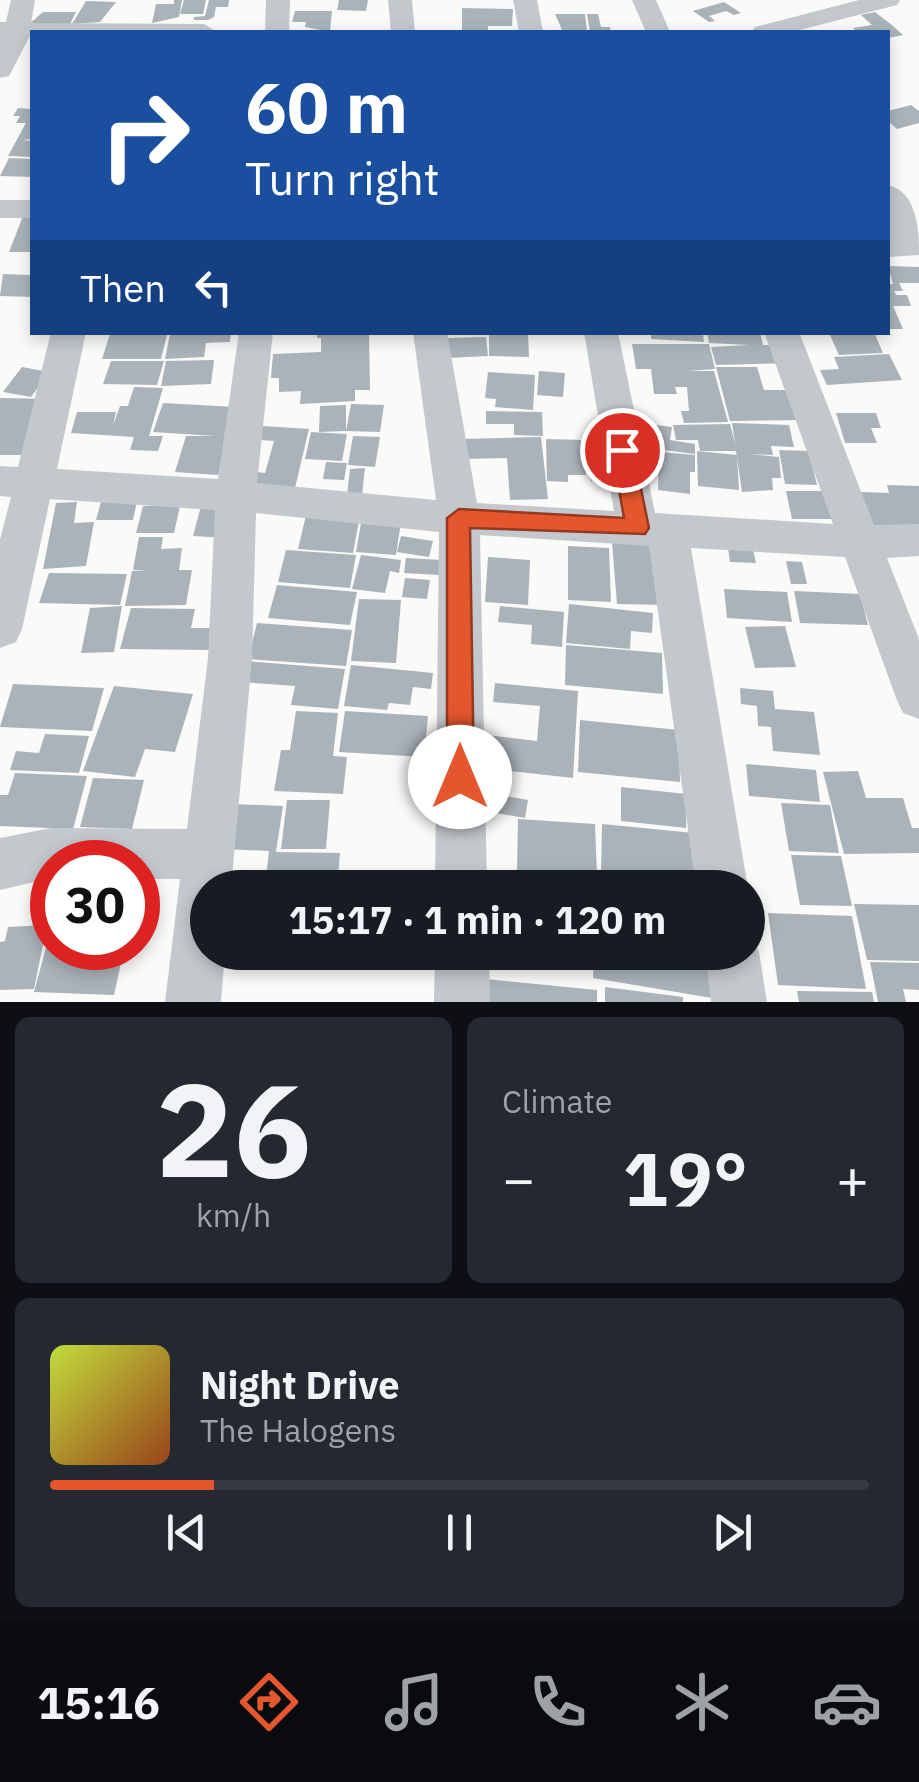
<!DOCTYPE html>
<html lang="en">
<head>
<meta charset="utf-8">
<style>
  body { margin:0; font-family:"IBM Plex Sans",sans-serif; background:#242831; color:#f1f3f6; height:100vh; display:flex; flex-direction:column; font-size:38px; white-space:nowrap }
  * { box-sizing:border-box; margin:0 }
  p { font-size:32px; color:#9ea1a6 }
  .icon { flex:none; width:55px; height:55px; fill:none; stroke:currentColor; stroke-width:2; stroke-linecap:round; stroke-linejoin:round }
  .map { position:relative; height:1002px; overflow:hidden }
  .drawer { display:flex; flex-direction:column; gap:15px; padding:15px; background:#0d0f14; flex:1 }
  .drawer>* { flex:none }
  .guide { position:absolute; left:30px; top:30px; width:860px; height:305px; border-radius:0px; box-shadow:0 5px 15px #0003; background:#1a4fa0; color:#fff; overflow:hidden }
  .speed { position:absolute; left:30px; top:840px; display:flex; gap:20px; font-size:50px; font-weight:700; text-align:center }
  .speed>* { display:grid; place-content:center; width:130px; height:130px; border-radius:50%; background:#171b24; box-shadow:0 5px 15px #0003; line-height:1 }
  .speed .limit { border:15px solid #d22; background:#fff; color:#111 }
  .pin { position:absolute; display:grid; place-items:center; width:85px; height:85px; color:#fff; margin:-42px; border:5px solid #fff; border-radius:50%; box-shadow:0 2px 10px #0007 }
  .me { position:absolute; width:110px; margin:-55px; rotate:0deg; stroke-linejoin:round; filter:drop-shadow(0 0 8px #0008) }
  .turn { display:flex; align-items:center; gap:35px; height:210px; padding:0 50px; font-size:45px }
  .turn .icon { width:130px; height:130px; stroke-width:2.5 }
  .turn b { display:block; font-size:70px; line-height:85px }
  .then { display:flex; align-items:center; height:95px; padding:0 50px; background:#0003; gap:20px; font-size:38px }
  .big { font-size:75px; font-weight:800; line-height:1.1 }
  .drawer .tile { flex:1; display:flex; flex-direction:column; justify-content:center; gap:15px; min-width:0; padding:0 35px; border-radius:15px; background:#242831 }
  .drawer .dial { align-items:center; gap:0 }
  .dial b { font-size:130px; line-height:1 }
  .song { display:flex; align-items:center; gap:30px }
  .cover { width:120px; height:120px; border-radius:15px; background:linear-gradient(135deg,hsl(70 70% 55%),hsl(20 70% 35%)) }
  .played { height:10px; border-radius:5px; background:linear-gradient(90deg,#e4572e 20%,#363941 20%) }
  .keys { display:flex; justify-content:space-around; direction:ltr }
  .heat { display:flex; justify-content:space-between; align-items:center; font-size:55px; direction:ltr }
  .drawer .tiles { flex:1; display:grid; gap:15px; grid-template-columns:1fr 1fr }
  .tile:last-child { grid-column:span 2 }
  .trip { position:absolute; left:190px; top:870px; width:575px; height:100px; border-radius:50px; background:#171b24; box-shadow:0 5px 15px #0003; font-weight:800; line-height:100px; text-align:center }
  .tabs { display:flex; height:160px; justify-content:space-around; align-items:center; background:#090b0e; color:#9ea1a6 }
  .tabs .icon { width:70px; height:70px }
  .tabs .current { color:#e4572e }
  .tabs b { font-size:45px; color:#f1f3f6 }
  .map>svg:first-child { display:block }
</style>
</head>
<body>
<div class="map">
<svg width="919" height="1002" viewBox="0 0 919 1002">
  <rect width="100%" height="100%" fill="#fafaf8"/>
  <g fill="#aab3b9">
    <path d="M174,0H182L179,17L152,23L156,4H174Z"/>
    <path d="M184,0H206L203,14H180Z"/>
    <path d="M209,0H229L228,7H216L214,17L208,20H194V17L205,16Z"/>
    <path d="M339,0H368L366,11L337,10Z"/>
    <path d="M86,1L116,2L100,22L72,24Z"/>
    <path d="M724,2L741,13L734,15L726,11L709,16L715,21L709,22L693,11Z"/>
    <path d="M462,8L513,9L512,26H488V32H462Z"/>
    <path d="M295,11H332L330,32L305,27L306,22H292Z"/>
    <path d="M43,12H76L69,26L28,25Z"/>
    <path d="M875,12L893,26L903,35L888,38V32H858L853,28L872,25L861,15Z"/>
    <path d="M555,14H585L587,31L563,32Z"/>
    <path d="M587,14H598L601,27H610L611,32H590Z"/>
    <path d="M911,105L919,111V123L897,129L888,121V111Z"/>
    <path d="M18,108L32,109V139L22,140L32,141V157L8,156L26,123H16L20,116H13Z"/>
    <path d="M9,158L32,159V177L0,176Z"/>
    <path d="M25,211H32V252H9Z"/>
    <path d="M888,266L919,267V283H899L903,291H894L896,295H907L911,306H893L903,329H888V284H893Z"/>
    <path d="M3,274L32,275V297L0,296Z"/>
    <path d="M143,332L167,335L161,359H102L110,334Z"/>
    <path d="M231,332L230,342L206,343L204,357L165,359L170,334Z"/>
    <path d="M317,332H369L370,390H355V401L300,404L301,391L279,392V378H271L273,354L321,352V338H317Z"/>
    <path d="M489,332H528L529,357L489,356Z"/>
    <path d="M651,332H703L704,342L651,339Z"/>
    <path d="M707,332H760L763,345H784L790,363L716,365L711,347L749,345L709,343Z"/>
    <path d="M874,332L883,353L839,355L829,333Z"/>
    <path d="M486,337L488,356L449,358L448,338Z"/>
    <path d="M632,344H709L715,369L688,371H714L728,422L684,423L681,411H689L687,387H675L677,394H654L651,369H636Z"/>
    <path d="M889,354L902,380L827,385L820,370L839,369L834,357Z"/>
    <path d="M214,360L211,384L161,386L166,361Z"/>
    <path d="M111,361H164L157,385L103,384Z"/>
    <path d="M22,367L49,372L31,397L3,392Z"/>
    <path d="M716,367H757L764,390H796L805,420L730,421Z"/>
    <path d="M539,371L565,373L563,397L537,395Z"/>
    <path d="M488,372L535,375L533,410L495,407L496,399L485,398Z"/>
    <path d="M134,387L163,388L149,436H163L158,451L130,450L134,437L71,433L77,412H116L113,426L120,406H128Z"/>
    <path d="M0,398L50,399L28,455H0Z"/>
    <path d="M163,403L235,407L218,475L175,472L186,436H215L153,432Z"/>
    <path d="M351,404L384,405L380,432L346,431Z"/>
    <path d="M346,405V431L319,432L320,406Z"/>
    <path d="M486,411L542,412L543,436L514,435V424H486Z"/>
    <path d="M836,413H876L881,428H871L877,443H845Z"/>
    <path d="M732,423L789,425L794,447L771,446L773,455L749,454L779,457L781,478H772L773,490L742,492Z"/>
    <path d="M730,424L737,451H700L698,440H676L673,425Z"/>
    <path d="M657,425L672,427L670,440L695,444V454L656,449Z"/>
    <path d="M263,426L309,429L294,492L253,489L258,472L265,473L274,441L259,440Z"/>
    <path d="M311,432L347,434L342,461L305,459Z"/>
    <path d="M353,436L380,437L375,467L348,465Z"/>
    <path d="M541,437L548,499L510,500L507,458L464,459L463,439Z"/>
    <path d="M586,437H615L621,481H591Z"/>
    <path d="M546,439L584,440L586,475H568V482L547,481Z"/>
    <path d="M779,450L809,451L817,485L785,484Z"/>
    <path d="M697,451L737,455L739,490L698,486Z"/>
    <path d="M659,452L695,455V472H690V494L658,490Z"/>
    <path d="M326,462L347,463L344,480L323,479Z"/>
    <path d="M365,468L362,495H347L350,469Z"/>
    <path d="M887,485L919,486V534L872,533L861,492L889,493Z"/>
    <path d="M786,491H826L833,519H792Z"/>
    <path d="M137,501L133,520H96L101,502Z"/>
    <path d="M77,502L74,523L94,522L86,566L43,569L56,503Z"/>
    <path d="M143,506H180L174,533H136Z"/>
    <path d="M201,506L235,508L228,538L193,536Z"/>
    <path d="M307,511L360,515L353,553L298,549Z"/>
    <path d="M363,512L402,515L396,555L356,552Z"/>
    <path d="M401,536L433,541L429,557L397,552Z"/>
    <path d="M139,537H163L161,549L182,548L179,570H192L186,605L125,606L132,571H147L133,570Z"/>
    <path d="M612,542L659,543L666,605L617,604Z"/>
    <path d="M568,546L609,548L611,602L568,600Z"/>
    <path d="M728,548L753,549L756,563L730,562Z"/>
    <path d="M286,550L356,555L350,588L278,582Z"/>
    <path d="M361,555L401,560L399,573L390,571L385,593L352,589Z"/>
    <path d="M488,557L530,560L528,605L485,602Z"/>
    <path d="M406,558L441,560L439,575L404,573Z"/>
    <path d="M786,561L802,562L807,584H791Z"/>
    <path d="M49,573L127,574L120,605L39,603Z"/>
    <path d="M405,578L430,580L427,599L402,597Z"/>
    <path d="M277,585L357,592L350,625L268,618Z"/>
    <path d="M724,589L787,592L792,622L727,618Z"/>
    <path d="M794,591L860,594L868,625L800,623Z"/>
    <path d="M359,599L401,600L396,663L351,661Z"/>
    <path d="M569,604L653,613L652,633L631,631L630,649L566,643Z"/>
    <path d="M122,606L114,652L81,653L90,608Z"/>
    <path d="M500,606L564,612L562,647L531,644L532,625L498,622Z"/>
    <path d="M131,608L195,609L191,628H217L213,650L120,649Z"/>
    <path d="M257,623L352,630L346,666L248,659Z"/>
    <path d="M785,626L796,667L755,668L745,627Z"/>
    <path d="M566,645L662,653L663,694L565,685Z"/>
    <path d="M246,661L345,669L338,709L291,705L295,686L241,682Z"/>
    <path d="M351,665L433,673L431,689L413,687L410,705L389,703L387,710L344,706Z"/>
    <path d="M495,683L578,691L573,778L482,768L486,735L537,741L540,706L493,702Z"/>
    <path d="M13,684L104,688L92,731L0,727Z"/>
    <path d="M114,686L193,694L175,752L145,749L135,777L83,771Z"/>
    <path d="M740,688L773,691L775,709L814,712L820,755L773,751L771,727L758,726L757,706L741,704Z"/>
    <path d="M296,711L338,713L333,756L347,757L343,794L274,791L281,750H290Z"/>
    <path d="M345,711L428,716L424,757L339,752Z"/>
    <path d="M580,720L679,730L680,782L578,772Z"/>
    <path d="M45,734L89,736L79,773L10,770L16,751L39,753Z"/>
    <path d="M746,764L816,770L820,802L749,796Z"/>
    <path d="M858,771L866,798H903L912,828H919V853L844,854L823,772Z"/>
    <path d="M15,773L87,776L73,829L0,826V795H8Z"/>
    <path d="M93,778L144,780L132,829L80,827Z"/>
    <path d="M621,787L686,794V828L621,821Z"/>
    <path d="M488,793L528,800L525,818L485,811Z"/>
    <path d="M287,800H330L326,849H281Z"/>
    <path d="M781,803L830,805L839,853L789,851Z"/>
    <path d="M232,804L283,806L276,852L340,853L337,888H292L293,877H266L269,851L223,849Z"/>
    <path d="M518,819L595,824L597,874L517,870Z"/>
    <path d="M602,824L694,833L697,883L601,873Z"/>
    <path d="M791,855L841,856L852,906L800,905Z"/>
    <path d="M138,884H154L146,928H138Z"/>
    <path d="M854,904L919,905V961L867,960Z"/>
    <path d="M768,913L852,916L866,989L778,985Z"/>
    <path d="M47,925L34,989L0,990V942L5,941L8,927Z"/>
    <path d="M51,929L52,948H101L100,954H123L114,995L34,992Z"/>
    <path d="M277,952H329L328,960Z"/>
    <path d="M333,952H377L375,967L331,961Z"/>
    <path d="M594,952H712V998L593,978Z"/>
    <path d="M870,962L919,963V990L903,989L906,1002H878Z"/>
    <path d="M486,979L597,990V1002H485Z"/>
    <path d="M605,987L683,997V1002H605Z"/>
    <path d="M797,991L872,992L874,1002H799Z"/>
  </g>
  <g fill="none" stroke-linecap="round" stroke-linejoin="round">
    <g fill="#c3c8cc" fill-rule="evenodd">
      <path d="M11,0H35L31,23L204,24L217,32H32L9,76L0,78V22H6Z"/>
      <path d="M266,0H290L289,32H265Z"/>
      <path d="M388,0H412L415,32H391Z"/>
      <path d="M513,0H537L543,32H519Z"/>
      <path d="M632,0H656L670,32H646Z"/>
      <path d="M859,0H900L897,5L792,32H751L755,27Z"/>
      <path d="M888,185C917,192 919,229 919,255L888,257Z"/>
      <rect x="0" y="200" width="32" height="18"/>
      <path d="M51,332H86L57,469L218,479L239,332H273L257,483L436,500L413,332H447L477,503L614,511L584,332H618L655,513L833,524L764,332H799L874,525L919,524V556L887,558L919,639V719L903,713L896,698L845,557L691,548L748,888H696L649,546L480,535L487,888H435L439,532L256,513L252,658L231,888H208V952H225L221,1002H165L180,879H138V862H52V878L0,890V838L51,828L187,829L208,658L215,510L50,499L22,629L16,642L0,648V540L11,497L0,496V466L18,467Z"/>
      <path d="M748,931L759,952L767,1002H711L705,952H748Z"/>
      <path d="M435,952H489L490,1002H434Z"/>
    </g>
  </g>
  <path fill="#e4572e" stroke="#94391e" stroke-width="2.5" d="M622,441L633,450L649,528L645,534L470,528L474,777L470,786L460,790L451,786L447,777V518L459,509L624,518L612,450Z"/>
</svg>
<div class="speed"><div class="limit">30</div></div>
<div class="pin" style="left:622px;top:450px;background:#d93025"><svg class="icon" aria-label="arrive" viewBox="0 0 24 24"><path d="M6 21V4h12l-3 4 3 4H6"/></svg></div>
<svg class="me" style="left:460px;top:777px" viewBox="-20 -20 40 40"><circle r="19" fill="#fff"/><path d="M0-13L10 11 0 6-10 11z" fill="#e4572e"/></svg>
<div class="trip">15:17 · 1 min · 120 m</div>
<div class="guide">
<div class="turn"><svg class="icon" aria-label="right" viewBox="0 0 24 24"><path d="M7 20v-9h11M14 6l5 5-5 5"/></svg><div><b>60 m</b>Turn right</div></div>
<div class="then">Then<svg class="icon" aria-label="left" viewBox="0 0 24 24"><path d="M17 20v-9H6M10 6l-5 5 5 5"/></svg></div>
</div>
</div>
<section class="drawer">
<div class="tiles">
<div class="tile dial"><b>26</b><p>km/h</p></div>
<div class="tile"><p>Climate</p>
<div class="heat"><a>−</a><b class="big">19°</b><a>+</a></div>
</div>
<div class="tile">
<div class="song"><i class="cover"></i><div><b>Night Drive</b><p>The Halogens</p></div></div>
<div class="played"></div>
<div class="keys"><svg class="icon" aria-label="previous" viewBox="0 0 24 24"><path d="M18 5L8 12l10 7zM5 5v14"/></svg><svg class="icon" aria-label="pause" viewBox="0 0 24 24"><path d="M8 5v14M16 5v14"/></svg><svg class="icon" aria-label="next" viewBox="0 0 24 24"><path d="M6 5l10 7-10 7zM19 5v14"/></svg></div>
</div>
</div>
</section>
<nav class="tabs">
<b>15:16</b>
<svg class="icon current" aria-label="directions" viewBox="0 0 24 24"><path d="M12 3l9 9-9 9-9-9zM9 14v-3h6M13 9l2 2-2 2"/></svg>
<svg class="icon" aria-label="music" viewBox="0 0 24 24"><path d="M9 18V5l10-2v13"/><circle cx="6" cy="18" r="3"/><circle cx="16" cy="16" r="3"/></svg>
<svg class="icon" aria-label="phone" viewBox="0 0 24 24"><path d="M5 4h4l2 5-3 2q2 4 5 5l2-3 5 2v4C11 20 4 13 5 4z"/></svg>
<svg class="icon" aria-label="climate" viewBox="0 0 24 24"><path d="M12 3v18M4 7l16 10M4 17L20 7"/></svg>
<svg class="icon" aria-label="car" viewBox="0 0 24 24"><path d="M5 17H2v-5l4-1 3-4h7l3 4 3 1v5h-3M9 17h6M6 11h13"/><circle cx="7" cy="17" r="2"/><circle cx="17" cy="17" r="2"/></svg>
</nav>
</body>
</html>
